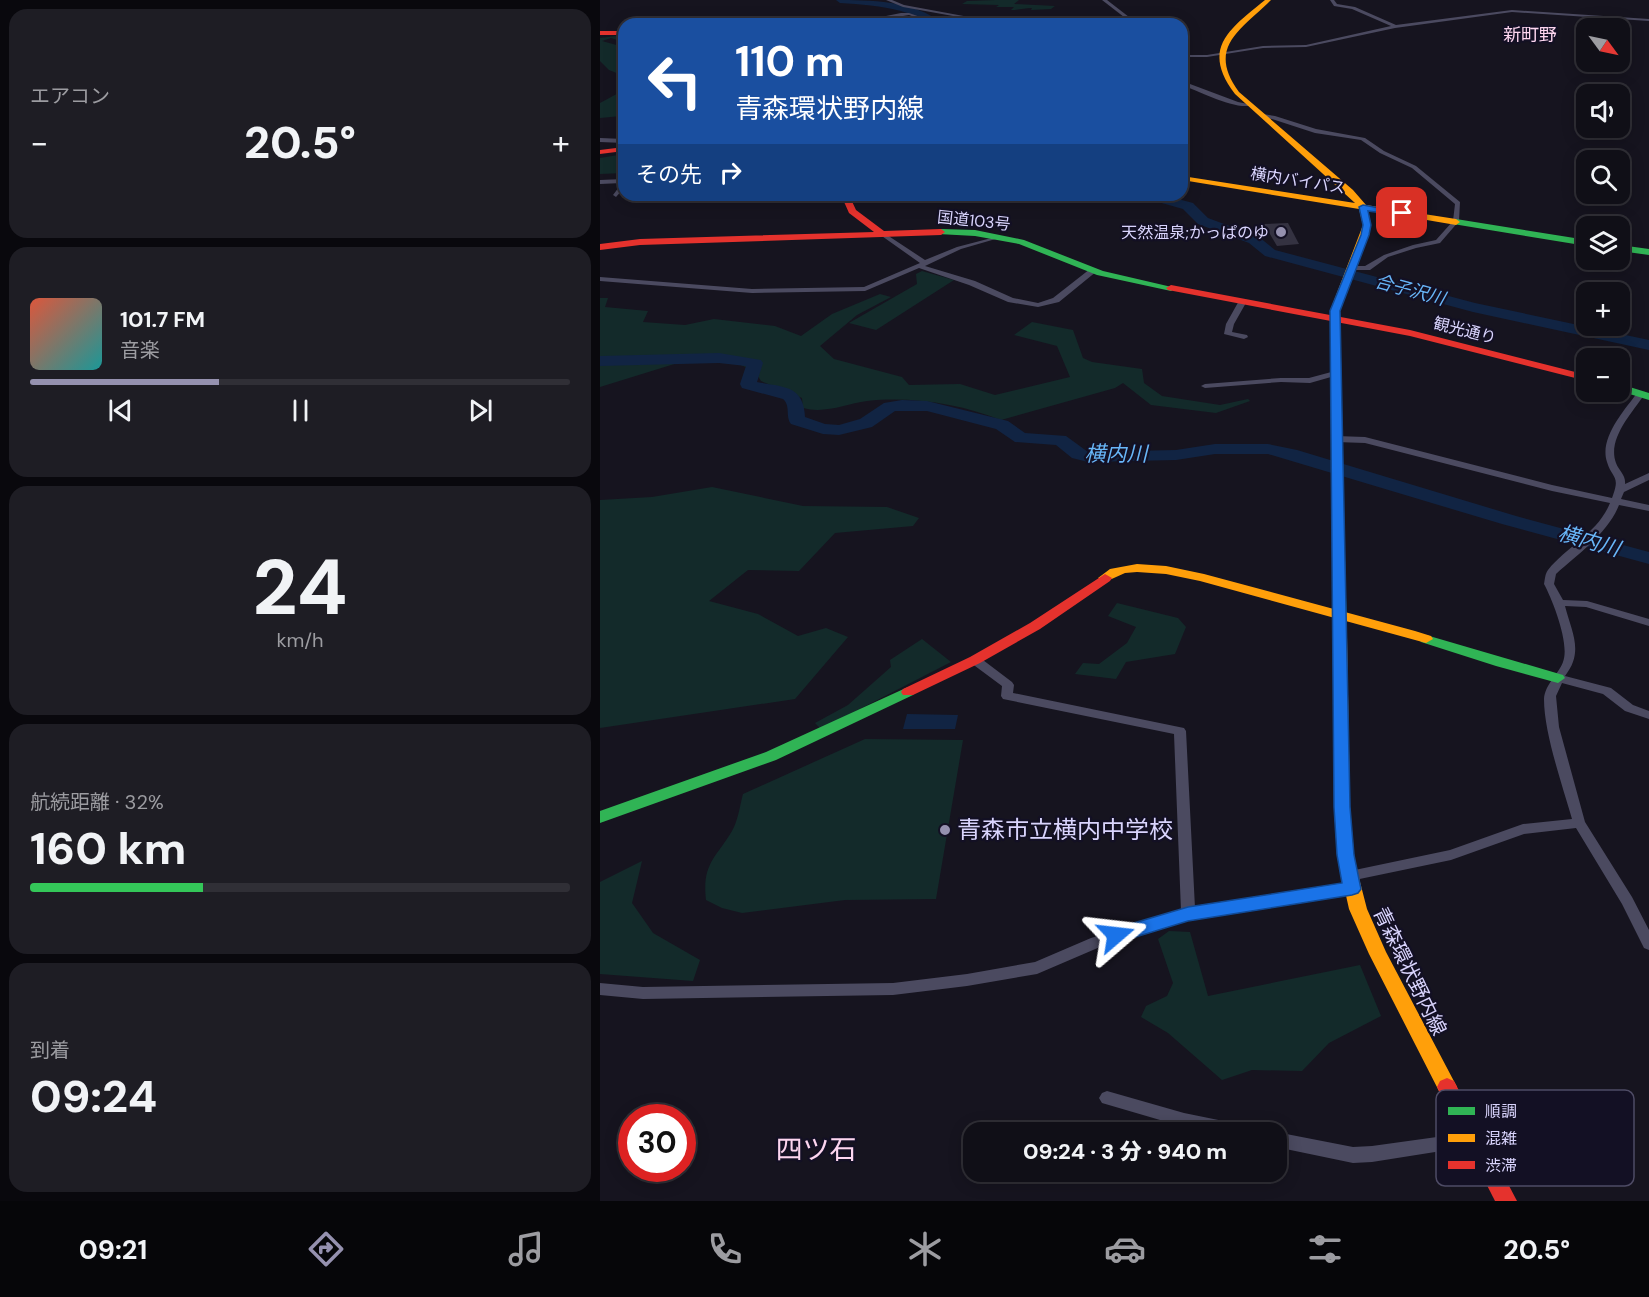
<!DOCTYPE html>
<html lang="ja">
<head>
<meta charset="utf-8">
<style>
  body { margin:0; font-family:"DM Sans","Noto Sans JP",sans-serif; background:#1e1d24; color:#f1f3f6; height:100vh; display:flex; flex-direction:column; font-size:22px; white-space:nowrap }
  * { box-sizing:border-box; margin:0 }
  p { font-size:20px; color:#9c9ca1 }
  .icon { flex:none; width:33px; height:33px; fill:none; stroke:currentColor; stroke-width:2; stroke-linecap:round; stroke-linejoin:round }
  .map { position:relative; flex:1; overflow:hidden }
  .sheet { display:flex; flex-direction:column; gap:9px; padding:9px; background:#09080d; width:600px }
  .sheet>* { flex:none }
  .guide { position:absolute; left:18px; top:18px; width:570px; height:183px; border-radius:18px; box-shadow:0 3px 15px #0003,0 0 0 2px #302f36; background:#1a4fa0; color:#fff; overflow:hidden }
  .needle { width:39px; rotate:123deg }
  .fabs { position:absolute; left:976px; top:18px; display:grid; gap:12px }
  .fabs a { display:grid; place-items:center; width:54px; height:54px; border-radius:12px; background:#100f17; box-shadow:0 3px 15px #0003,0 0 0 2px #302f36; font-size:30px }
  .speed { position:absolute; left:18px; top:1104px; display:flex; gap:12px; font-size:30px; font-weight:700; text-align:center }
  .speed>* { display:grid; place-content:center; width:78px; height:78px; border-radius:50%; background:#100f17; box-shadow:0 3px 15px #0003,0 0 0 2px #302f36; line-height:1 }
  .speed .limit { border:9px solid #d22; background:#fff; color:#111 }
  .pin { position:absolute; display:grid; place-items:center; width:51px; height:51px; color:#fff; margin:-26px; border-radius:12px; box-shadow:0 3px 9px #0006 }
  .me { position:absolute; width:66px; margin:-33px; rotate:73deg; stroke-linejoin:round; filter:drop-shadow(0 0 4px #0008) }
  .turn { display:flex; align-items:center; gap:21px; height:126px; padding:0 18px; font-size:27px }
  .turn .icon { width:78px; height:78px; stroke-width:2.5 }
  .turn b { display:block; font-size:42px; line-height:51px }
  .then { display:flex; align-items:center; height:57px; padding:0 18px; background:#0003; gap:12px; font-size:22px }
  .big { font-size:45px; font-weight:800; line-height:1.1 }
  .sheet .widget { flex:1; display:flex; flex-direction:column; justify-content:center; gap:9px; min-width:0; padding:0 21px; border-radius:18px; background:#1e1d24 }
  .sheet .dial { align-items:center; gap:0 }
  .dial b { font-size:78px; line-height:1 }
  .song { display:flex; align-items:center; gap:18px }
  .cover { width:72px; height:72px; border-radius:9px; background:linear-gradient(135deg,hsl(10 70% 55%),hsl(180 70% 35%)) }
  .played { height:6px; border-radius:3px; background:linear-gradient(90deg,#9591af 35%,#302f36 35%) }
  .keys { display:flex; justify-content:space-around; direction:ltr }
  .heat { display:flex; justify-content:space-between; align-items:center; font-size:33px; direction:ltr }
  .charge { height:9px; border-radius:4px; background:linear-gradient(90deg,#34c759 32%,#302f36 0) }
  .trip { position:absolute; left:363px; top:1122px; width:324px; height:60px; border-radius:18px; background:#100f17; box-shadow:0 3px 15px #0003,0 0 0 2px #302f36; font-weight:800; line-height:60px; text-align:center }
  .dock { display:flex; height:96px; justify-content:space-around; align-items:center; background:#060609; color:#9c9ca1 }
  .dock .icon { width:42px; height:42px }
  .dock .on { color:#9591af }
  .dock b { font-size:27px; color:#f1f3f6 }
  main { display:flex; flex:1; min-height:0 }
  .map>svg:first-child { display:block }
</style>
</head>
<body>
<main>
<section class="sheet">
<div class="widget"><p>エアコン</p>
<div class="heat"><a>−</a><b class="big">20.5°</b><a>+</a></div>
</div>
<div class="widget">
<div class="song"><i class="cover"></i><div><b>101.7 FM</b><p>音楽</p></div></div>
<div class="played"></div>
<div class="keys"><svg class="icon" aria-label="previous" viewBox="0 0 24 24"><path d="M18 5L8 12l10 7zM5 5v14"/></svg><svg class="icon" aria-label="pause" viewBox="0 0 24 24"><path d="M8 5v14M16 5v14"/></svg><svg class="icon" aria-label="next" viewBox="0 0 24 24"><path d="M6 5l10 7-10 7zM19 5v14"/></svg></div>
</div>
<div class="widget dial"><b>24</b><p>km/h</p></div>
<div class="widget"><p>航続距離 · 32%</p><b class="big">160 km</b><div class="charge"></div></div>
<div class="widget"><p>到着</p><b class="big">09:24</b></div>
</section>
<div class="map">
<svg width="1049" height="1201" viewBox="0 0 1049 1201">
  <rect width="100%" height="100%" fill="#16141f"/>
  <g fill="#132a2a">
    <path d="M396,0H419L414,4L455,6L451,9L431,10L432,8C424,8 418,10 411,10L414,7H396L399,5L362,4L367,1Z"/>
    <path d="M24,35V42L11,38L2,41L20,46L24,51V76L9,70L0,61V38Z"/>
    <path d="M24,90V138L21,116L0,118V103Z"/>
    <path d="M24,154V173L0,174V158Z"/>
    <path d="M322,271L354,280L276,330L249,323L317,284L316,274Z"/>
    <path d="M280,294L291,297L257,315L220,346L234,359L302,377L309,385L360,384L395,395L470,377L457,346L414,335L432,322L473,330L483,358L492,362L542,369L544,383L562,396L620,405L648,399L650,401L616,413L551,405L523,383L515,388L401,420C361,404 311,396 267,401C246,404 225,414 203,408L202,398L161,381L155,371L136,363L84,361L0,387V298H8L5,307L48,311L43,322L85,325L114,319L175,326L201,336L232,314Z"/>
    <path d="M112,487L203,506L287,507L319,518L313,526L235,533L199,571L148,570L109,601L158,614L198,636L226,628L248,637L195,699L0,728V500L52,497Z"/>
    <path d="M517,603L578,618L586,627L575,654L526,662L516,679L475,674L483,663L499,664L527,643L536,627L508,616Z"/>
    <path d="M322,639L351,662L221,729L215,723L248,705L291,667L290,660Z"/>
    <path d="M265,739L363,740L336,899L245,900L142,913L122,908L106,900C102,864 115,859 132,831C138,821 140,805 143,794Z"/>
    <path d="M42,861L32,903L53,933L100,960L93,981L0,974V882Z"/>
    <path d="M569,931L590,932L608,996L760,965L781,1016L729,1043L702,1071L652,1070L622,1080L568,1033L541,1017L546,1006L567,996L573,983L558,939Z"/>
  </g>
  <path fill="#112443" d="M307,714L358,715L355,729H303Z"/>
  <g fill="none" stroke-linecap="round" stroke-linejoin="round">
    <g fill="#112443" fill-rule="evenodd">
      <path d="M236,0C268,0 316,0 342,24C327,24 316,15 301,11C281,6 261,4 240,3Z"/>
      <path d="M543,195H563L593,203L608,218L659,237L675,250L875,303L1049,340V350L873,312L665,256L649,243L598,224L583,209L544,198Z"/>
      <path d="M119,353L161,360L163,363L157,382C183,387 204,385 205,417L225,424L239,425L260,419L284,403L302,400L327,401L408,421L425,433L466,436L488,452L576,450L615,444H668L697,450L916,516L1049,552V564L902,524L668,454H615L576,460L488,462L472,458L456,445L415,442L396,429L327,411H295L272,427L239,435L223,434L191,424C185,416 191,406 183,399L142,388L140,384L146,366L119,363L0,366V356Z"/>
    </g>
  </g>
  <path fill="#343241" d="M688,223L699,244L677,246L664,224Z"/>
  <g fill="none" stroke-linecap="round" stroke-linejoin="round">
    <g fill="#4b4a60" fill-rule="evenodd">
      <path d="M286,0H292L304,5L407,24H397L359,17L349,20L326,21L309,15L261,23L218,20L179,24L218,18L261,21L301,13H309L326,19L353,16L303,7Z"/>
      <path d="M502,0H507L538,24H533Z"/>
      <path d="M730,0H734L737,4L755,7L796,25L912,10L1049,19V21L912,12L795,28L706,47L663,48L607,57H582V55H607L663,46L706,45L791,26L752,9L734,6Z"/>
      <path d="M582,81L638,102L653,105C636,111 599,91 582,85Z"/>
      <path d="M663,114L675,116L716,129L765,138L784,151L816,166L860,202L859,221L840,243L816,248L788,257L770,270H749V266H765L784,255L813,245L836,240L853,221L855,204L812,168L780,153L761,140L715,133L672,119L661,117L660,116Z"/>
      <path d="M0,138L24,139V143L0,142Z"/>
      <path d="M24,179V188L16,197L13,195L22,183L0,184V180Z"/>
      <path d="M281,231L325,260L357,247L399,236V238L361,249L325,266L375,281L413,298L438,303L453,298L490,269L497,271L459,302L438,307L408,302L369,285L319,268L265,291L152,293L0,281V277L152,289L264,287L320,263L279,234V232Z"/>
      <path d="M640,299L647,301L634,324L632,332L647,335L648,337L644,339L624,334L626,324Z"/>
      <path d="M735,371H738V375L710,383L681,382L605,388L601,386L605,384L681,378H709Z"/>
      <path d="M1040,392L1044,395C1032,413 1007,439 1016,463C1019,471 1026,475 1025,484L1049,473V480L1024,492L1021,499L1049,505V511L1019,505C1008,533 978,554 956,574L954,584L963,600L987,601L1049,619V626L986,607L965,606C972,633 984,652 965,676L1011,688L1033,705L1049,711V719L1025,711L1003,694L962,683L956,696L959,727L985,822L1032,897L1049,930V950L1044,948L1022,904L976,828L924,834L851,860L750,881L745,880L743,876L745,872L750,871L850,850L923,824L972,819C962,784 944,733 944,699C945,684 958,675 963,662C970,644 953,601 944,584C945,579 945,574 948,570C967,546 998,533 1010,503L952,491L765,443L736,442L732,439L736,436L765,437L952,485L1012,498C1021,475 1012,479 1007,462C999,438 1024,411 1037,393Z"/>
      <path d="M375,656L379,657L412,682L414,685L413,693L584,728L586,731L595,908L752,884L757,885L759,889L757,893L588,919L500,947L437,974L367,986L293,995L43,999L0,995V983L43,987L293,983L367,974L435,962L491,938L581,911L574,734L403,699L401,696L402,686L371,663L369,660L371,657Z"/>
      <path d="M507,1091L584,1113L643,1125L649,1127L651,1132H609L584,1127L502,1103L499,1098L502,1093Z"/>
      <path d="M673,1132H676L753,1147L772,1146L873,1132L879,1134L881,1139L879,1144L873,1146L772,1162L753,1163L676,1147V1132Z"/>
    </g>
    <g fill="#30b455" fill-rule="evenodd">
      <path d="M856,219L987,240V246L853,224V220Z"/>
      <path d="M341,229L375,230L424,240L503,271L576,288L571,291L497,275L419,244L375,236L338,234V230Z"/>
      <path d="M1020,245L1049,249V255L1020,251Z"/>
      <path d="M1020,384L1049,393V400L1020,391Z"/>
      <path d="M736,397L741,400L747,637L740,641L733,637L731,400Z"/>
      <path d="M826,635L963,675L965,678L958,683L896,666L821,642L819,639Z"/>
      <path d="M308,687L313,689L315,692L313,695L176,760L0,823V811L166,752Z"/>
    </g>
    <g fill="#ff9f0a" fill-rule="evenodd">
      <path d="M665,0H671C641,30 606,47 639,92L753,190L766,205L856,219L860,222L856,225L768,210L771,225L740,311L741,400L736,403L731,400L730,311L763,225L759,209L582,180V176L755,203L635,94C601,49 628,30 665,0Z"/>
      <path d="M537,564L566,566L604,574L815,631L831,636L833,639L826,643L600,581L566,574L537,572L525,573L505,582L498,578L510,569Z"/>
      <path d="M740,633L747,637L750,807L753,855L767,909L786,952L857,1087L854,1093L847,1096L840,1093L769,954L749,909L737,855L734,807L733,637Z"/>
    </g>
    <g fill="#e5322d" fill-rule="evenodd">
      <rect x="0" y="31" width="24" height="4"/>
      <path d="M24,147V151L0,154V150Z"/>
      <path d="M241,195H249L256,210L284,231L341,229L345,232L341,235L40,245L0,250V244L40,239L274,232L249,213Z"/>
      <path d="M571,285L810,330L987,375V381L810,336L568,290L566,288Z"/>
      <path d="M505,574L512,578L510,581L440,629L380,663L313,695H303L301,692L303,689L370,657L430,623Z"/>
      <path d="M847,1078L854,1081L917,1201H895L837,1087L840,1081Z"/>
    </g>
  </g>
  <path fill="#1a73e8" stroke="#114b97" stroke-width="1.5" d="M763,205L807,213L802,216L768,211L771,225L769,235L740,311L750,807L754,855L761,889L758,893L752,895L588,921L516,943L510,941L507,935L510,930L588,907L742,883L737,855L734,807L730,311L761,235L763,225L759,207Z"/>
  <g fill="#9591af" stroke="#131024" stroke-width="2">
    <circle cx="681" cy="232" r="6"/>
    <circle cx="345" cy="830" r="6"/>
  </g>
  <g text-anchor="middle" stroke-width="4.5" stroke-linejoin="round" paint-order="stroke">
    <g font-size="16" fill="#d9d4fd" stroke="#131024">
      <text transform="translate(698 180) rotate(9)" y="6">横内バイパス</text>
      <text transform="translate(374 220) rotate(6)" y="6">国道103号</text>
      <text transform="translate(865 330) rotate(14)" y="6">観光通り</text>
    </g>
    <g font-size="16" fill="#d9d4fd" stroke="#131024" text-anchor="end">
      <text x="669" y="238">天然温泉;かっぱのゆ</text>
    </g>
    <g font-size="18" fill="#fdd6ef" stroke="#131024">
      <text x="930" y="41">新町野</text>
    </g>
    <g font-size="18" font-style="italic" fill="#68b6f8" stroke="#131024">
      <text transform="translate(810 290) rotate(15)" y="6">合子沢川</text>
    </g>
    <g font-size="20" fill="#d9d4fd" stroke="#131024">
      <text transform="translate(810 971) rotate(64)" y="7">青森環状野内線</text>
    </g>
    <g font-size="21" font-style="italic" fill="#68b6f8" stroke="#131024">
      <text x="516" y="461">横内川</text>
      <text transform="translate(989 541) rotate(16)" y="7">横内川</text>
    </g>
    <g font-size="24" fill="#d9d4fd" stroke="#131024" text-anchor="start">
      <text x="357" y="838">青森市立横内中学校</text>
    </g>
    <g font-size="27" fill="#fdd6ef" stroke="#131024">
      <text x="216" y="1159">四ツ石</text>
    </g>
  </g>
  <rect x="836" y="1090" width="198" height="96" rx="9" fill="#131024" stroke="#4e4b65" stroke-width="1.5"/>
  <rect x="848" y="1107" width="27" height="8" fill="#30b455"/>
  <rect x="848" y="1134" width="27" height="8" fill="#ff9f0a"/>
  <rect x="848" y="1161" width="27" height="8" fill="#e5322d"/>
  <g font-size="16" fill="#d9d4fd">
    <text x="885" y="1117">順調</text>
    <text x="885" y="1144">混雑</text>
    <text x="885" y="1171">渋滞</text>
  </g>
</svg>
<div class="fabs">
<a><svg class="needle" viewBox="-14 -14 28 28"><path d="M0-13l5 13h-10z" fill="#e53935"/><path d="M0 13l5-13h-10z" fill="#9c9ca1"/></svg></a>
<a><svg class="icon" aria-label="sound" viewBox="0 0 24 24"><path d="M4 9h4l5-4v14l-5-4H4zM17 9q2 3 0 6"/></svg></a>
<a><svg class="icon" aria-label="search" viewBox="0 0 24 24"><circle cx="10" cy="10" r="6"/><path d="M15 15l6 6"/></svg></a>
<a><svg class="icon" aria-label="layers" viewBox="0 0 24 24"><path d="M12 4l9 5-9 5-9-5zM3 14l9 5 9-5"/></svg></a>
<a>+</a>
<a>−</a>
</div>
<div class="speed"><div class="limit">30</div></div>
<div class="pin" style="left:802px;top:213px;background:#d93025"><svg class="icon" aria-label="arrive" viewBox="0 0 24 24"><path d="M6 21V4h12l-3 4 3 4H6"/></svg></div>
<svg class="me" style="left:516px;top:935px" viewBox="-20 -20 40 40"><path d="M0-17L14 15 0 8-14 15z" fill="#1a73e8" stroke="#fff" stroke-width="4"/></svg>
<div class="trip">09:24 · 3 分 · 940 m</div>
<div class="guide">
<div class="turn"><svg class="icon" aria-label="left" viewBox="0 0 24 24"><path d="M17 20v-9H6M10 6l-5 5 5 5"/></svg><div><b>110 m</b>青森環状野内線</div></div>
<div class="then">その先<svg class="icon" aria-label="right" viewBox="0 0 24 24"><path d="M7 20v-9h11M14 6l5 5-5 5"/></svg></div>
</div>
</div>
</main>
<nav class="dock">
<b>09:21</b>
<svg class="icon on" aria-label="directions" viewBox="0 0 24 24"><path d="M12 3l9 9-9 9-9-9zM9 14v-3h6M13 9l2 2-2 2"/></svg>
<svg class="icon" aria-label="music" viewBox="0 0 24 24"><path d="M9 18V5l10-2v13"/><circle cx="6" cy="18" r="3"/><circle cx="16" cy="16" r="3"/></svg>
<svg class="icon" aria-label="phone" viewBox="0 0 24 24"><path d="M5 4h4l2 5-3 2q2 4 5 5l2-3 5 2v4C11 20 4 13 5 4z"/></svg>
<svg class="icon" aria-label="climate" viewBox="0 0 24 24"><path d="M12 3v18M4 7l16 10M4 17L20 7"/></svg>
<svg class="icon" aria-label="car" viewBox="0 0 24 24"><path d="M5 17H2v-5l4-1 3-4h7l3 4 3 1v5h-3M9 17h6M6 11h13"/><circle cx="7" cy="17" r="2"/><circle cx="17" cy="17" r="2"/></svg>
<svg class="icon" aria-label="filters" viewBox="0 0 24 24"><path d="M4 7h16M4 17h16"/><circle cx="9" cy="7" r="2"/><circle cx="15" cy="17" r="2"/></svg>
<b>20.5°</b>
</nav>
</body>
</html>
